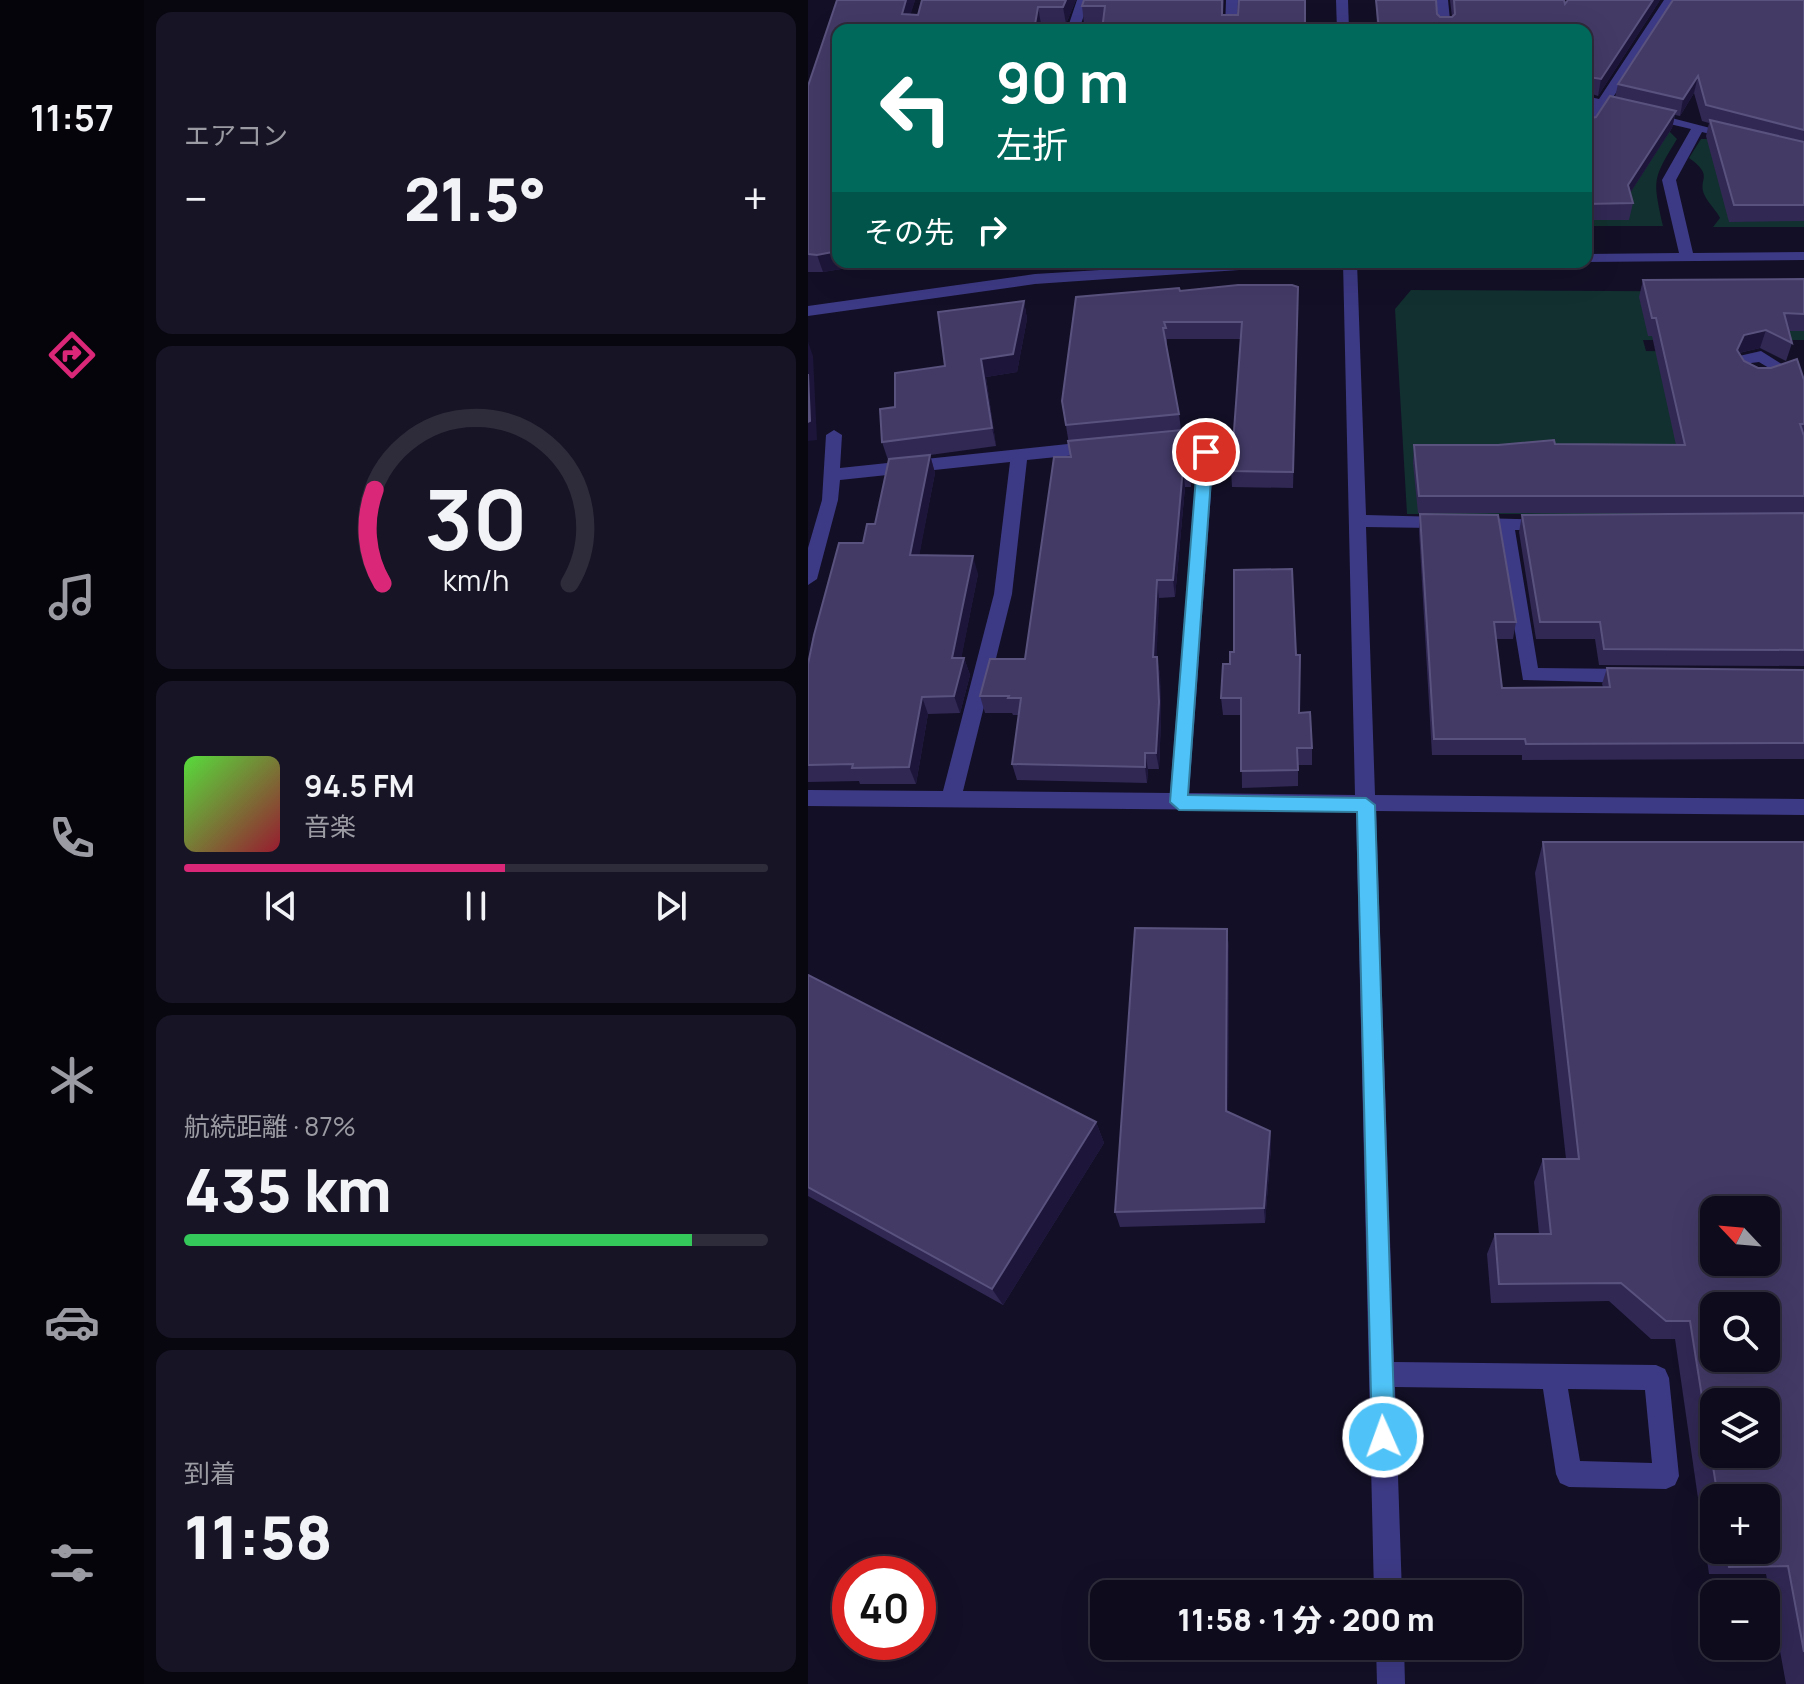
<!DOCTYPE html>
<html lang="ja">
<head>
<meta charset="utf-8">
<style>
  body { margin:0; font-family:Manrope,"Noto Sans JP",sans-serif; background:#171425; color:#f1f3f6; height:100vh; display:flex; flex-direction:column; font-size:30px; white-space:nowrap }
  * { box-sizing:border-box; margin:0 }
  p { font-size:26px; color:#9b9ba3 }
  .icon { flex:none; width:44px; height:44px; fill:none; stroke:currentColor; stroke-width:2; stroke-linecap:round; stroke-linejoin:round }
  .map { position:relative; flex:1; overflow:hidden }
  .drawer { display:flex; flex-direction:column; gap:12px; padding:12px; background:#08060f; width:664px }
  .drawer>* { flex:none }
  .guide { position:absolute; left:24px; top:24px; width:760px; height:244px; border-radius:16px; box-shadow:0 8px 32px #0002,0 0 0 2px #2e2b3b; background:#00695c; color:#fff; overflow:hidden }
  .needle { width:52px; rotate:296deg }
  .fabs { position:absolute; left:892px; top:1196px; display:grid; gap:16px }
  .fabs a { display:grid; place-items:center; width:80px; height:80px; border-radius:16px; background:#0e0b1c; box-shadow:0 8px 32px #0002,0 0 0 2px #2e2b3b; font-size:40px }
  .speed { position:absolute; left:24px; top:1556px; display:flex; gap:16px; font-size:40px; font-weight:700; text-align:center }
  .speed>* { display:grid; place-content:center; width:104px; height:104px; border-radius:50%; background:#0e0b1c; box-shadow:0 8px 32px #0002,0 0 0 2px #2e2b3b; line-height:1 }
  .speed .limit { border:12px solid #d22; background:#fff; color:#111 }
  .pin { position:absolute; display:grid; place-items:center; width:68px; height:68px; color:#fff; margin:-34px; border:4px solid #fff; border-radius:50%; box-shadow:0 2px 8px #0007 }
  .me { position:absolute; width:88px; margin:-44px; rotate:358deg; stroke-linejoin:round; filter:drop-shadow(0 0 6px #0008) }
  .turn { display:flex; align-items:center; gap:28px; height:168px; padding:0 32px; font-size:36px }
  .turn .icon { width:104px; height:104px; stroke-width:2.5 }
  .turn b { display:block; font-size:56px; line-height:68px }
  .then { display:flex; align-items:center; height:76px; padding:0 32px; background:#0003; gap:16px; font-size:30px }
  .big { font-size:60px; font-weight:800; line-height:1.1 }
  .drawer .card { flex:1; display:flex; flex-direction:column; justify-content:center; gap:12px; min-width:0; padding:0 28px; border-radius:16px; background:#171425 }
  .drawer .dial { align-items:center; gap:0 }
  .dial svg { height:208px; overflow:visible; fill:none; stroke:#2e2b3b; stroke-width:7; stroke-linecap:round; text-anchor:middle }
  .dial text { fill:#f1f3f6; stroke:none }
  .song { display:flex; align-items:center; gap:24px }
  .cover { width:96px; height:96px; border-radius:12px; background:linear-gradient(135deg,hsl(110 70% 55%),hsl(350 70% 35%)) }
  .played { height:8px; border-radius:4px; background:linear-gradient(90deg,#db2777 55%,#2e2b3b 55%) }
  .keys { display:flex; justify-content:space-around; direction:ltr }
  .heat { display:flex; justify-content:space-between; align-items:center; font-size:44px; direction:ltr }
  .charge { height:12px; border-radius:6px; background:linear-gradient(90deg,#34c759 87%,#2e2b3b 0) }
  .trip { position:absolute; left:282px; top:1580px; width:432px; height:80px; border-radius:16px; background:#0e0b1c; box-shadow:0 8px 32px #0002,0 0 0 2px #2e2b3b; font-weight:800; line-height:80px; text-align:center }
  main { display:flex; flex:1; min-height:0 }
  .tab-bar { display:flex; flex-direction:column; width:144px; justify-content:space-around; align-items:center; background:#06040b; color:#9b9ba3 }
  .tab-bar .icon { width:56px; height:56px }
  .tab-bar .current { color:#db2777 }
  .tab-bar b { font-size:36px; color:#f1f3f6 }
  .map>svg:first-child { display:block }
</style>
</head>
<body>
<main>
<nav class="tab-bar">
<b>11:57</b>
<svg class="icon current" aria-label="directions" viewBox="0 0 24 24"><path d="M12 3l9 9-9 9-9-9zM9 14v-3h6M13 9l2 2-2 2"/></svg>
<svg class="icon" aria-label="music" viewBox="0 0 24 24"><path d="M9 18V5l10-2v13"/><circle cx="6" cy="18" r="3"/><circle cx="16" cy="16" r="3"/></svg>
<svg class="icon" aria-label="phone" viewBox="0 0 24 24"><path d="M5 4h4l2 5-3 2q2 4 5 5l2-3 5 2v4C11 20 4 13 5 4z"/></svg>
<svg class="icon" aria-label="climate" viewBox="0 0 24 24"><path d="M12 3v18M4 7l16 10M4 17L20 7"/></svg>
<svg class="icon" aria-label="car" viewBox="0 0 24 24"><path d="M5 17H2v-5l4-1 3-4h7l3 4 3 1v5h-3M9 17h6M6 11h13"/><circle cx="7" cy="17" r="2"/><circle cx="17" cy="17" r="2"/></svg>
<svg class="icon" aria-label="filters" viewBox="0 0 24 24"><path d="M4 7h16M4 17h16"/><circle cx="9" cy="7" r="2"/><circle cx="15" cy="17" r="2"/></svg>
</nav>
<section class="drawer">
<div class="card"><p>エアコン</p>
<div class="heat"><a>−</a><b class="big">21.5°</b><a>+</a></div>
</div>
<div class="card dial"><svg viewBox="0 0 100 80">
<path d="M14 69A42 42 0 1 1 86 69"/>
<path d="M14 69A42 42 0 0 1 11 33" stroke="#db2777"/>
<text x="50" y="56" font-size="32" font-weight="700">30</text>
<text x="50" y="72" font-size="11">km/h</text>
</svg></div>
<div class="card">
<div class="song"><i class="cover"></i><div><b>94.5 FM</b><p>音楽</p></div></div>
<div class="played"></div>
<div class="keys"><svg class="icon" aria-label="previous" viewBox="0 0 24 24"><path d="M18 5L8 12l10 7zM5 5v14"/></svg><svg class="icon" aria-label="pause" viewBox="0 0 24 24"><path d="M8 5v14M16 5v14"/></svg><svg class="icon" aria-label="next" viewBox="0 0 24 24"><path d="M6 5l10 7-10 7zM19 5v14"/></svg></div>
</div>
<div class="card"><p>航続距離 · 87%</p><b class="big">435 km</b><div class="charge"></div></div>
<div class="card"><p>到着</p><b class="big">11:58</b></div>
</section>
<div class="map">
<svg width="996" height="1684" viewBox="0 0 996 1684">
  <rect width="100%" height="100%" fill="#130f26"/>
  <g fill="#12302f">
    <path d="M859,129L869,139C844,180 845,179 855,226H778V151Z"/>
    <path d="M893,139H908L996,160V227H905L912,218C908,210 901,204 897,196C888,179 908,177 881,158Z"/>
    <path d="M603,290L996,292V340H835L838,351L906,352L996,461V514H599L587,309Z"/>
  </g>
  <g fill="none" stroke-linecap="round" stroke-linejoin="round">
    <g fill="#3d3a85" fill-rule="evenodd">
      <path d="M269,0H281L271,30H259Z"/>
      <path d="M418,0H430L429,30H417Z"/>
      <path d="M528,0H540L541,30H529Z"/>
      <path d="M628,0H640L643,30H631Z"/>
      <path d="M856,0H868L802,102L933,136L926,140L894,132L868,180L885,253L996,252V260L778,262H776L778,254L871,253L854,180L883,129L798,109L783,132L778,133V119L786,106L778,104V96L791,99Z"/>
      <path d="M422,262H498L491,266L227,284L0,316V306L227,274Z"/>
      <path d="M535,262H549L558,515L743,520L746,524L737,530H707L730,668L824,669L833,676L824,683L715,680L690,529L558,527L567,795L996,799V815L568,811L586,1362L848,1365L857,1369L861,1378L871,1476L867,1485L858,1489L761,1487L752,1483L748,1474L735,1389L587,1387L594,1594H566L548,811L0,806V790L135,791L186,594L202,462L32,480L30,500L9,579L0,585V548L14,500L18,435L26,430L34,435L32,468L288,441L296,447L288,453L219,460L204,594L155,791L362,793L390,452L387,447H351L343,441C356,429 381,434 398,438L406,452L381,793L547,795ZM760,1389L837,1390L844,1463L772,1461Z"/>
      <path d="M953,351L977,366L973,379C955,386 939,385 926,369L931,356ZM951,362L961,368L960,372L951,373L942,368L943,363Z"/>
      <path d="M568,1646H596L597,1684H569Z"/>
    </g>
  </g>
  <g fill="#312854" fill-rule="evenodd">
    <path d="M107,0L102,15H110L114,0H268L258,24H233L30,262H76L15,272H0V86Z"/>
    <path d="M276,0H416L415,15L276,24L274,6Z"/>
    <path d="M568,0H628L629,14L632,17H644L642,0H756L757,4L852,0L790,96L784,94L781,108L779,113V119L788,117L807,97L810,84L996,0V221L921,222L898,136L901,123L894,121L886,93L872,116L867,115L864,128L822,193L825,203L821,220H778V30H569Z"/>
    <path d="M996,279V331H981L984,343L978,361L952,348L931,353L936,361L950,368L996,380V513H610L605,463L606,445L747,444L868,445L844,336H840L831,297L835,280Z"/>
    <path d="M372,291L490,304L485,488L424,487L423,471L433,339H359V345H358L371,414L373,430L382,469L383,487H377L367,597L351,598L348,657L352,674L353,719L351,769H340L339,783L209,780L204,764L211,715H205L204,713H177L172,696L217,659L263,457L254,401Z"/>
    <path d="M216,301L219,319L209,372L178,377L188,446L122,455L127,473L111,555L170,574L153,658H156L162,675L152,713L120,714L108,784H52L51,781L0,782V664L55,543L67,524L81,460H80L74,442L87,407Z"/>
    <path d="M996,513V666L791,665L787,639H728L711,532L714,515Z"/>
    <path d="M612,514L708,622L705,639H688L694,688L795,687L794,684L799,668L996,670V759L714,760V755H624L611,531Z"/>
    <path d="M488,655L492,713L504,748V765H490V786L434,788L433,715H415L413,698L422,664Z"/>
    <path d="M735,842H996V1684H978L958,1574H901L867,1339H843L801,1301L683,1303L679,1254L687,1234H731L726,1182L735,1159H758L727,873ZM906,1498H958V1550H906Z"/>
    <path d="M419,929L421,950L420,1112L462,1131L463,1148L457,1223L312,1227L307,1212Z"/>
    <path d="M0,975L288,1122L296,1143L195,1305L0,1196Z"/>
  </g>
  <g fill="#1d163a">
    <path d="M98,0H107L98,30L94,14Z"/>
    <path d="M258,0H268L258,24L255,7Z"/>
    <path d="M845,0H852L790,96L793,79Z"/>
    <path d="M230,7L233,24L232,30H226Z"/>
    <path d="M890,76L886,93L872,116L875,99Z"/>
    <path d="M784,92L781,108L778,114V102Z"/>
    <path d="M868,111L864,128L817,201L820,185Z"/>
    <path d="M30,251V262H76L15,272L9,255Z"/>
    <path d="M216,301L219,319L209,372L178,377L188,446L184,428L173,359Z"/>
    <path d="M958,330L952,348L930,353L929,350L936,335Z"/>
    <path d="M0,342L5,356L9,440L0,441Z"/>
    <path d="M122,455L127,473L108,573L102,555Z"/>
    <path d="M375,468L377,487L367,597L365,580Z"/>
    <path d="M165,556L170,574L150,675L144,658Z"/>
    <path d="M349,580L351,598L348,674L345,657Z"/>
    <path d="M349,657L352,674L353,719L351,769L348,753Z"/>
    <path d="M156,658L162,675L152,713L146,696Z"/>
    <path d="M114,697L120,714L108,784L101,767Z"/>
    <path d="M337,753L340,769L339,783L337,767Z"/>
    <path d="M419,929L421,950L420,1128L418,1111Z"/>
    <path d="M288,1122L296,1143L195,1305L184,1289Z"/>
    <path d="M462,1131L463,1148L457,1223L456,1208Z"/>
  </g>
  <g fill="#433a66" stroke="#5a527e" stroke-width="2" fill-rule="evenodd">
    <path d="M29,0H98L94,14L110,15L114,0H258L255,7H230L226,30H30V251L9,255L0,254V86Z"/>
    <path d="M276,0H414V15H430L431,0H497V30H294L297,6H274Z"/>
    <path d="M568,0H628L629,14L632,17H644L647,14L646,0H756L757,4L760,0H845L793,79L781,77L778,79V30H571Z"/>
    <path d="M865,0H996V130L898,105L890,76L875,99L810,84Z"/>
    <path d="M778,83V89L784,92L778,102Z"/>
    <path d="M802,96L868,111L820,185L825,203L778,204V105L779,119L788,117Z"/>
    <path d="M902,120L996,142V205H926Z"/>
    <path d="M996,279V314L976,313L984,343L958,330L936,335L929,350L936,361L950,368H963L989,359L996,380V424H992L996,436V496H611L606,445H690L746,440L747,444L877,445L848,318H844L835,280Z"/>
    <path d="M430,285H484L490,287L485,472L423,471L434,322H356L358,328H355L371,414L258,425L254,401L268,297L371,288L372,291Z"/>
    <path d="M216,301L205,354L173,359L184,428L74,442L72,409L87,407V373L137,366L130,312Z"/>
    <path d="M0,374L2,421L0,422Z"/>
    <path d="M374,430L382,469L375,468L365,580H349L345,657H349L351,702L348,753H337V767L204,764L213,698H200L201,696H172L182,659H217L246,457H263L260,441Z"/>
    <path d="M122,455L102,555L165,556L144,658H156L146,696L114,697L101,767L44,768L45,764L0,765V664L6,635L31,543H55L59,524H67L81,459Z"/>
    <path d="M996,513V650L796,649L792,622H732L714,515Z"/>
    <path d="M612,514L690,515L708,622H686L694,688L802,687L799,668L996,670V743L718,744L717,739H626Z"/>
    <path d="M484,569L488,655H492L491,713L502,712L504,748H489L490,770L433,771V698H413L415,664H422V652H426V570Z"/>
    <path d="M735,842H996V1652L980,1566L921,1567L918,1550H958V1498H910L882,1321H858L813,1283L691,1284L687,1234H743L735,1159H771ZM906,1210H958V1262H906ZM906,1306H958V1358H906ZM906,1402H958V1454H906Z"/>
    <path d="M327,928L419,929L418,1111L462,1131L456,1208L307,1212Z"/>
    <path d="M0,975L288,1122L184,1289L0,1187Z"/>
  </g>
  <path fill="#4fc3f7" stroke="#337fa1" stroke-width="2" d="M398,447L405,452L380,795L558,798L567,805L587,1437L584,1445L575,1448L567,1445L564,1437L549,812L371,810L362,802L390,452Z"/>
</svg>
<div class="fabs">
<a><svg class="needle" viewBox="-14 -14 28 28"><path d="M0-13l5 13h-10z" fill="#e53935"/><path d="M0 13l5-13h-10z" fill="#9b9ba3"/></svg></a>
<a><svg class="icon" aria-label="search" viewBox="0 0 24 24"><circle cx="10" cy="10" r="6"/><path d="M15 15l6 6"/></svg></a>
<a><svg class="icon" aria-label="layers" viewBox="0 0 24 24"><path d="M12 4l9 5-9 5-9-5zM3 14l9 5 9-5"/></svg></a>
<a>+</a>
<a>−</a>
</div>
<div class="speed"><div class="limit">40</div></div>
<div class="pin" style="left:398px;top:452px;background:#d93025"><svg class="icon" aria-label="arrive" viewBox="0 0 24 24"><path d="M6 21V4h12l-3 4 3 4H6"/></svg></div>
<svg class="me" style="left:575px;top:1437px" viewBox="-20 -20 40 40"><circle r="17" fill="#4fc3f7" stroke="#fff" stroke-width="3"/><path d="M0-11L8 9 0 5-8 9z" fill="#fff"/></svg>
<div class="trip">11:58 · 1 分 · 200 m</div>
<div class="guide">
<div class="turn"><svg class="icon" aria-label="left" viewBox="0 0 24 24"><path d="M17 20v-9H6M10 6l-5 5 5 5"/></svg><div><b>90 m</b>左折</div></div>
<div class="then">その先<svg class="icon" aria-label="right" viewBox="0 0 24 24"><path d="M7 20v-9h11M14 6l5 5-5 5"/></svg></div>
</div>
</div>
</main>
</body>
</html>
